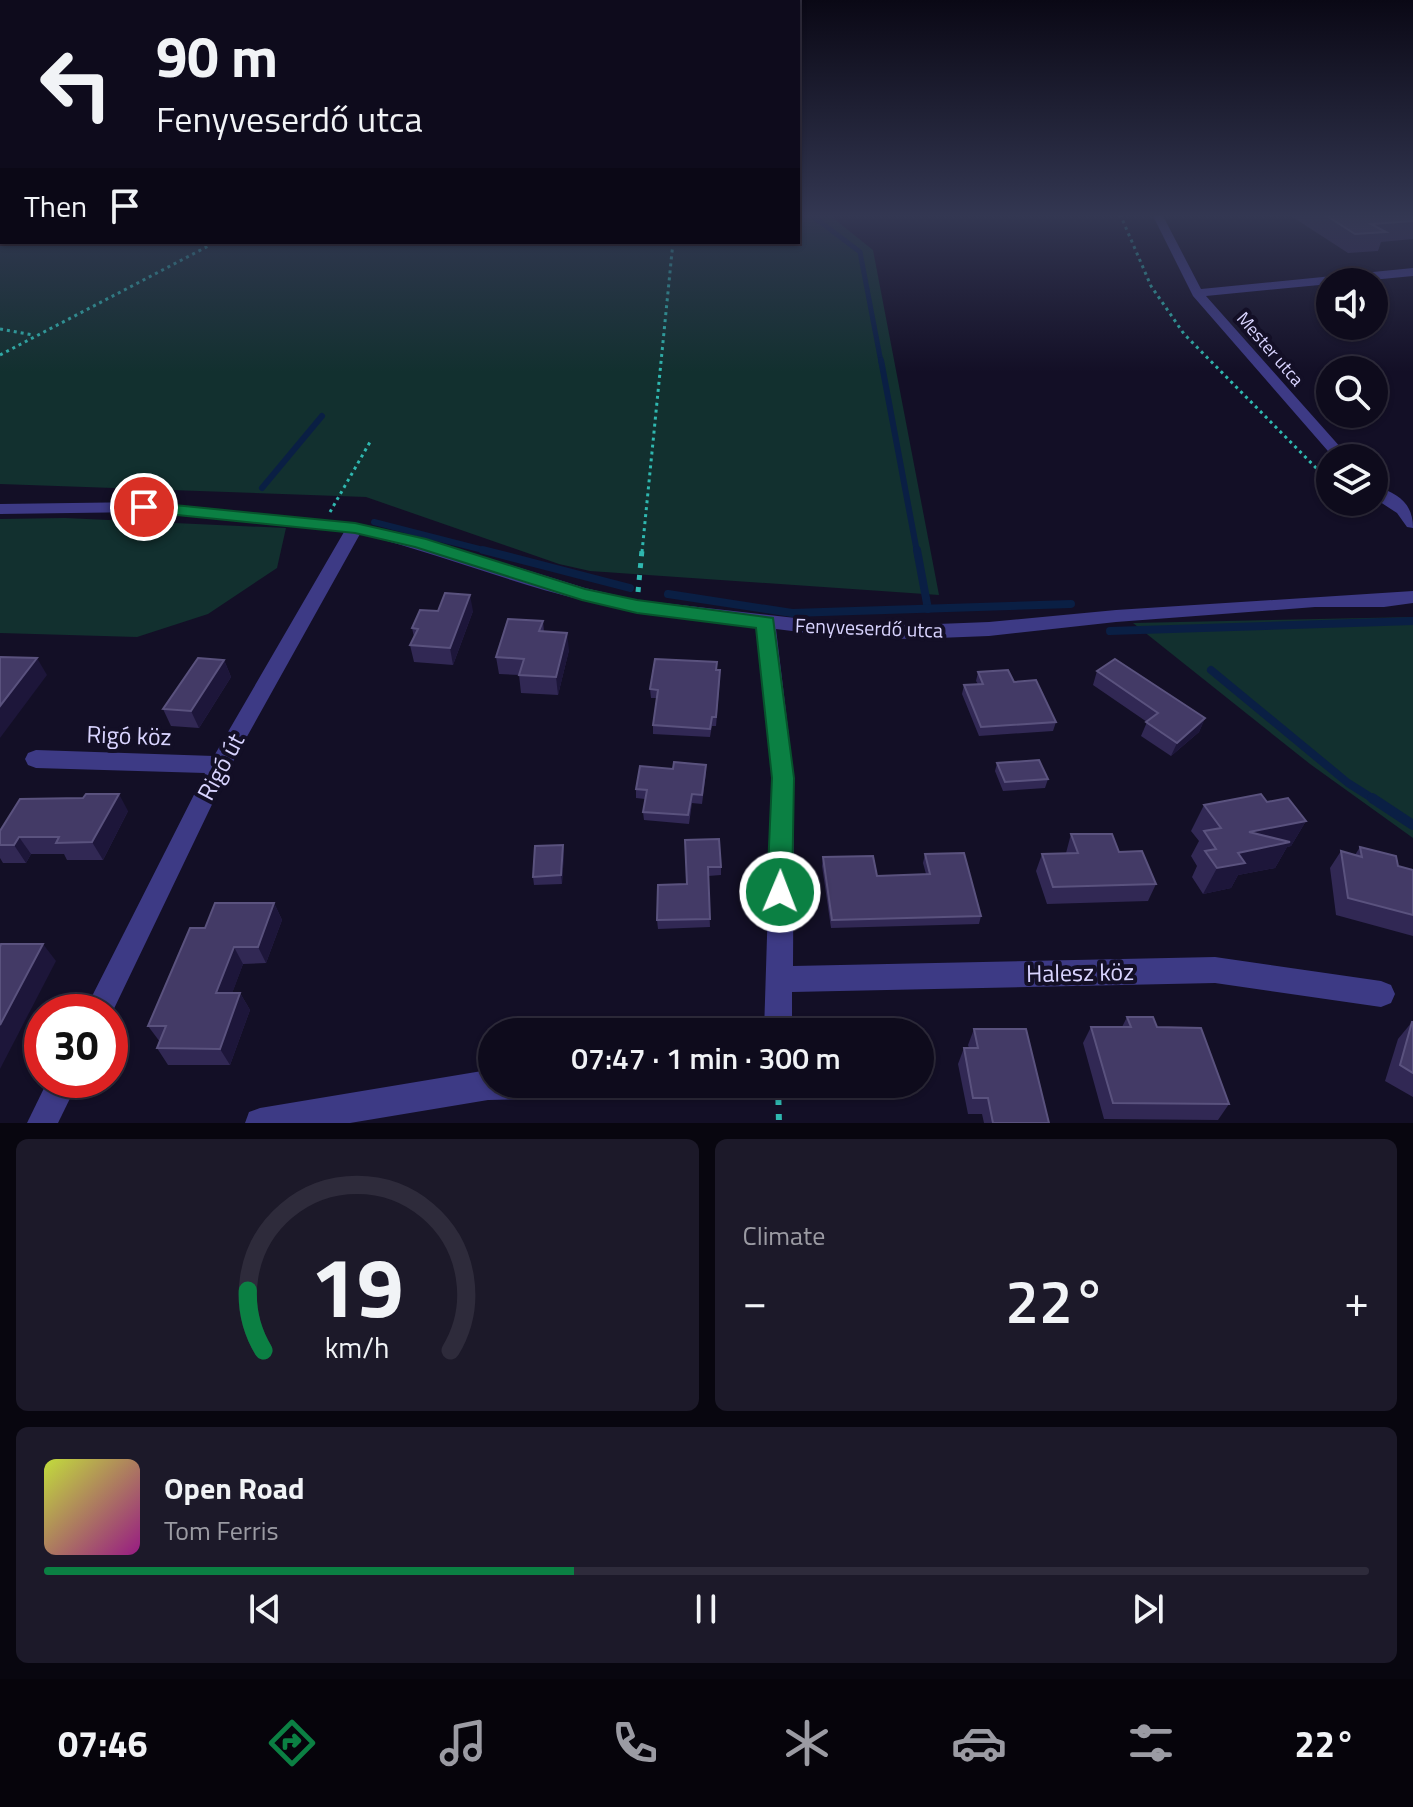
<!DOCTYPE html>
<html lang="en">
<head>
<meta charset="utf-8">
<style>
  body { margin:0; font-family:"Titillium Web",sans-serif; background:#1c1929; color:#f1f3f6; height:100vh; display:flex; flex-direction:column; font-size:30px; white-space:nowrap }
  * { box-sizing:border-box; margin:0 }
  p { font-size:26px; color:#9b9ba3 }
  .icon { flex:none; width:44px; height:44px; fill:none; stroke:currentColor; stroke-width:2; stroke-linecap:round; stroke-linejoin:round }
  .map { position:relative; height:1123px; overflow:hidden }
  .sheet { display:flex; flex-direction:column; gap:16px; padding:16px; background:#08060f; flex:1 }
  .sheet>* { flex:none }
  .banner { position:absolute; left:0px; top:0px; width:800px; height:244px; box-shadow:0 2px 6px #0004,0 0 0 2px #2e2b3b; background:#0e0b1c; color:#f1f3f6; overflow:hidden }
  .controls { position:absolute; left:1316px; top:268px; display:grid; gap:16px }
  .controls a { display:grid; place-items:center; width:72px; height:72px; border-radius:50%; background:#0e0b1c; box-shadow:0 2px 6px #0004,0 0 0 2px #2e2b3b; font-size:40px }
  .speed { position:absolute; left:24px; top:994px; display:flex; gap:16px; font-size:40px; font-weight:700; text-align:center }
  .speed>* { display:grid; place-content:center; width:104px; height:104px; border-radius:50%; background:#0e0b1c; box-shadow:0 2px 6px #0004,0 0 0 2px #2e2b3b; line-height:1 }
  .speed .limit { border:12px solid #d22; background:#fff; color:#111 }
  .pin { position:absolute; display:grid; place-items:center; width:68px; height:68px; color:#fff; margin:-34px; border:4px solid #fff; border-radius:50%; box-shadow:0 2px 8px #0007 }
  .me { position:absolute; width:88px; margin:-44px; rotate:1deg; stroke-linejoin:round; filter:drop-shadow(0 0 6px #0008) }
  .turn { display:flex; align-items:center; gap:28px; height:168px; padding:0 24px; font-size:36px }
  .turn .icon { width:104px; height:104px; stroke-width:2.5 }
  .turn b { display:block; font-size:56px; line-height:68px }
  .then { display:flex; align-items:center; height:76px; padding:0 24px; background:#0003; gap:16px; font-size:30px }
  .big { font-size:60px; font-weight:600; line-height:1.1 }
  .sheet .widget { flex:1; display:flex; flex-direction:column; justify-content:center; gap:12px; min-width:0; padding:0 28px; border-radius:12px; background:#1c1929 }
  .sheet .dial { align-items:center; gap:0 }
  .dial svg { height:208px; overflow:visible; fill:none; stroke:#2e2b3b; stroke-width:7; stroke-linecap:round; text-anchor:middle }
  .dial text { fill:#f1f3f6; stroke:none }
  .song { display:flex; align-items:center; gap:24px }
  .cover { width:96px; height:96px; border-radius:12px; background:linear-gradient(135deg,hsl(70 70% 55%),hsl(310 70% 35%)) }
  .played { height:8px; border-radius:4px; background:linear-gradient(90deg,#0b8043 40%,#2e2b3b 40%) }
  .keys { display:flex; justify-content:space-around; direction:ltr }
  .heat { display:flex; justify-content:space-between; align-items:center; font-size:44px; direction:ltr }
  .sheet .tiles { flex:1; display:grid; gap:16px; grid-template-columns:1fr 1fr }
  .widget:last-child { grid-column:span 2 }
  .trip { position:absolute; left:478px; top:1018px; width:456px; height:80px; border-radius:40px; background:#0e0b1c; box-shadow:0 2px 6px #0004,0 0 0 2px #2e2b3b; font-weight:600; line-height:80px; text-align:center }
  .tab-bar { display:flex; height:128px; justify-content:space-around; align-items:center; background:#06040b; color:#9b9ba3 }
  .tab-bar .icon { width:56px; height:56px }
  .tab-bar .current { color:#0b8043 }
  .tab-bar b { font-size:36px; color:#f1f3f6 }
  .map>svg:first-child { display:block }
</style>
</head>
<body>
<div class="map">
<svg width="1413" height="1123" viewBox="0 0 1413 1123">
  <rect width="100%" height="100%" fill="#130f26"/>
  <g fill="#12302f">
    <path d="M0,214L2,242H798V214H828L873,250L939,595L590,571L559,564L366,497L0,484Z"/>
    <path d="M65,518L286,528L277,568L208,614L137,637L0,633V519Z"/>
    <path d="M1413,617V838L1310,764L1133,623Z"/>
  </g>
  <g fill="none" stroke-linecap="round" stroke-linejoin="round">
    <path stroke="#0a1f44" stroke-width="5" d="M810,214L860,252L881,362"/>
    <g stroke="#0a1f44" stroke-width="6">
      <path d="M881,360L917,552"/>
      <path d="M262,488L322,416"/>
      <path d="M374,522L491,552"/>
    </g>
    <g stroke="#0a1f44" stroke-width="8">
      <path d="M483,550L630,588"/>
      <path d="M917,550L928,609"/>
      <path d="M668,594L792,613L1071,604"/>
      <path d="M1110,631L1413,621"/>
      <path d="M1211,670L1348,783L1375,800"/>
    </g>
    <path stroke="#0a1f44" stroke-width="10" d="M1372,798L1413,825"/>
    <g stroke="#2fb8b0" stroke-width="3" stroke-dasharray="3 4" stroke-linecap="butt">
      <path d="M1120,214L1151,286L1184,334L1330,482"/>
      <path d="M0,329L33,335"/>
      <path d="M0,355L216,242"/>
      <path d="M330,512L370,442"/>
      <path d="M642,552L673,242"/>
    </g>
    <path stroke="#2fb8b0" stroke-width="5" stroke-dasharray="5 7" stroke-linecap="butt" d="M638,592L642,550"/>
    <path stroke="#2fb8b0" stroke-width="6" stroke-dasharray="6 9" stroke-linecap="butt" d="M778,1084L779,1123"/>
    <g fill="#3d3a85" fill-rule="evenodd">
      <path d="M1152,214H1162L1201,289L1413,268V276L1206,296L1350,458H1334L1193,296Z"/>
      <path d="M1374,486C1398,493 1413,503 1413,528L1407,527L1397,513L1374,498Z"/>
      <path d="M144,502L355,523L426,539L585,588L637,600L840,623L912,625L989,622L1116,610L1413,591V603L1384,607H1315L1116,622L989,636L912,639L840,637L776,629L794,778L793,966L1215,957L1381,981L1391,985L1395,994L1391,1003L1381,1007L1215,983L792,992V1032H764L772,778L757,627C698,620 640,614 582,600C507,582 435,552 360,534L230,767L110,1017V1012H84L205,773L36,768L28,765L25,759L28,753L36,750L214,756L344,532L144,512L0,514V504Z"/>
      <path d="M488,1070H492V1084H546L541,1094L531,1099L488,1100L350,1123H245L249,1112L260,1108Z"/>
      <path d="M48,1080H79L58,1123H27Z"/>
    </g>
  </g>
  <g fill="#312854">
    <path d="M1288,214H1412L1413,215V239L1381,242L1378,251L1348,253Z"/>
    <path d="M473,611L453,665L414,662L410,645L414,637L412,628Z"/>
    <path d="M543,621L544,632L569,650L558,695L521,693L519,675L499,674L496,657Z"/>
    <path d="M224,660L231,677L199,728L171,726L163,709Z"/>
    <path d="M717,662V670L720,678L716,726H712L710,737L653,734V725L657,698H651L650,689Z"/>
    <path d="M1097,671L1205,718L1199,732L1171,756L1141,736L1147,722L1093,685Z"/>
    <path d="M978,672L1014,682L1056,722L1053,731L979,736L962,694L964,685L978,684L976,681Z"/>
    <path d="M997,763L1048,779L1045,788L1003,791L995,771Z"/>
    <path d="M673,769L706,773L702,804L692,803L689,824L644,820L643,812L645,799L636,798V789Z"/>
    <path d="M1267,802L1306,821L1291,846L1287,847L1275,868L1238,875L1231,888L1203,894L1192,877L1197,866L1191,856L1199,841L1191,831L1204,805Z"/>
    <path d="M128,811L103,860H67L64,854H31L26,863H3L0,858V831Z"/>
    <path d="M1071,834L1119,852L1156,884L1148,901L1047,904L1036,871L1042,854L1066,853Z"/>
    <path d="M685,840L721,867V875L708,876L710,927L658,929L657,920L687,884Z"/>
    <path d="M563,845L564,853L562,884L534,885L533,877Z"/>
    <path d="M1360,847L1398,866L1413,870V936L1336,915L1330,868L1341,851L1355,855Z"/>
    <path d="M925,854L981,916L979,924L831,928L822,866L823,857L877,876L926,874L923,863Z"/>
    <path d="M274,903L282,920L266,963L243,964L232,993H240L250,1010L230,1065H168L157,1048L160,1042L148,1026L205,928Z"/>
    <path d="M1127,1017L1157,1027L1229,1104L1218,1120L1104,1119L1083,1043L1091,1027H1122Z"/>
    <path d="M1412,1022H1413V1097L1385,1081L1398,1039Z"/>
    <path d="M974,1029L1049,1123H984L982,1114H968L958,1064L964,1048H969L968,1045Z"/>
  </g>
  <g fill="#1d163a">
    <path d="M470,595L473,611L453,665L450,648Z"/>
    <path d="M567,633L569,650L558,695L556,677Z"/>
    <path d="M37,658L47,675L0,738V706Z"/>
    <path d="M224,660L231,677L199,728L191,711Z"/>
    <path d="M1205,718L1199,732L1171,756L1177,743Z"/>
    <path d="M119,794L128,811L103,860L92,842Z"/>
    <path d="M1306,821L1291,846L1287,847L1275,868L1238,875L1231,888L1203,894L1217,868L1249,832Z"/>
    <path d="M19,837L31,854L26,863L14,845Z"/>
    <path d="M563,845L564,853L562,884L561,875Z"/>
    <path d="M274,903L282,920L266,963L258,947Z"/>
    <path d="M43,944L56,961L0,1069V1025Z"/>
    <path d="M234,947L243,964L226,1010L216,993Z"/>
    <path d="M240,993L250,1010L230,1065L220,1049Z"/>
  </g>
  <g fill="#433a66" stroke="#5a527e" stroke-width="2">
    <path d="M1324,214H1412L1413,215V221L1371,224L1386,232L1355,234Z"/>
    <path d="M445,593L470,595L450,648L410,645L418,629L412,628L420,610L438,611Z"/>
    <path d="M508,619L543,621L539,631L567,633L556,677L519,675L524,659L496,657Z"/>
    <path d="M0,657L37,658L0,706Z"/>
    <path d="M198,658L224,660L191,711L163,709Z"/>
    <path d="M655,659L717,662L716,670H720L716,717H712L710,729L653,725L658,690L650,689Z"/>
    <path d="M1115,659L1205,718L1177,743L1146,722L1158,713L1097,671Z"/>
    <path d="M1008,670L1014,682L1036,680L1056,722L981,727L964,685L983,684L978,672Z"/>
    <path d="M1039,760L1048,779L1005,782L997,763Z"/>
    <path d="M674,762L706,765L702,795L692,794L688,815L643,812L647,790L636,789L640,766L673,769Z"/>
    <path d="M86,794H119L92,842L56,843L59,837H19L14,845H0V831L20,799L83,798Z"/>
    <path d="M1261,794L1267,802L1288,798L1306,821L1249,832L1290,842L1238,853L1245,863L1217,868L1205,851L1216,849L1204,831L1221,828L1204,805Z"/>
    <path d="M1071,834H1112L1119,852L1142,851L1156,884L1053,887L1042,854L1078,853Z"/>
    <path d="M719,839L721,867H708L710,919L657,920L658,885L687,884L685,840Z"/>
    <path d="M563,845L561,875L533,877L535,846Z"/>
    <path d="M1360,847L1396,856L1398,866L1413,870V915L1348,898L1341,851L1362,857Z"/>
    <path d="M964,853L981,916L832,920L823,857L873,856L877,876L930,874L925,854Z"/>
    <path d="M215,903H274L258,947H234L216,993H240L220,1049L157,1048L166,1026H148L190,928H205Z"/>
    <path d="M1,944H43L0,1025V947Z"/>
    <path d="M1127,1017H1153L1157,1027L1201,1028L1229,1104L1113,1103L1091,1027H1131Z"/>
    <path d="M1412,1022H1413V1073L1400,1065Z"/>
    <path d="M974,1029H1026L1049,1123H993L988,1098H973L964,1048H978Z"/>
  </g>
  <linearGradient id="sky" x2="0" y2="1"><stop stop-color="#0a0815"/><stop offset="0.58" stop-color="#333752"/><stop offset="1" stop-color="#333752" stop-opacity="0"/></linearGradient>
  <rect width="1413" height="372" fill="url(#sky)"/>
  <path fill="#0b8043" stroke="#07532c" stroke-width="2" d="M144,502L355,523L426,539L585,589L637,600L773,618L794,778L792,892L789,900L780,903L771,900L767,892L772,778L756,628L637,613L582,600L415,547L355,533L138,511L136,507Z"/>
  <g text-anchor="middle" stroke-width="8" stroke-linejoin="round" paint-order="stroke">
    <g font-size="18" fill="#d9d4ff" stroke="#130f26">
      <text transform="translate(1270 349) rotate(49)" y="6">Mester utca</text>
    </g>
    <g font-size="20" fill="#d9d4ff" stroke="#130f26">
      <text transform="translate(869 628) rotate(2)" y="7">Fenyveserdő utca</text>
    </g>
    <g font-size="24" fill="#d9d4ff" stroke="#130f26">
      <text transform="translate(129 736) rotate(2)" y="8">Rigó köz</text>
      <text transform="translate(221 767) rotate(-62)" y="8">Rigó út</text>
      <text transform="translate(1080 973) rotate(-1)" y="8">Halesz köz</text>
    </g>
  </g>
</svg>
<div class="controls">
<a><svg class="icon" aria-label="sound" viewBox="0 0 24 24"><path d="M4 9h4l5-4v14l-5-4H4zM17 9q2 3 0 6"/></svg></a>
<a><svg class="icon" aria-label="search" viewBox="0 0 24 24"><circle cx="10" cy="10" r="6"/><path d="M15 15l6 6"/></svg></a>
<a><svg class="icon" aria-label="layers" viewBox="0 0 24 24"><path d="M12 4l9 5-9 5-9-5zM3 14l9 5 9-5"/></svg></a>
</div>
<div class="speed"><div class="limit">30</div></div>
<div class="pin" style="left:144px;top:507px;background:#d93025"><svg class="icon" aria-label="arrive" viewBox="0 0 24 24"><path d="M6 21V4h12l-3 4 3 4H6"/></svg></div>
<svg class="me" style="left:780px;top:892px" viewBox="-20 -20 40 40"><circle r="17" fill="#0b8043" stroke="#fff" stroke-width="3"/><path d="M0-11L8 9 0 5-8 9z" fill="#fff"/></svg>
<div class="trip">07:47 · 1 min · 300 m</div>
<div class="banner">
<div class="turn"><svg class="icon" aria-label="left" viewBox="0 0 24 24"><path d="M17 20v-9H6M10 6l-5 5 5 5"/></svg><div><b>90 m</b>Fenyveserdő utca</div></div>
<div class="then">Then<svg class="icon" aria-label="arrive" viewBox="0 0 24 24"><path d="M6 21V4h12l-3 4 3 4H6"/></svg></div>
</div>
</div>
<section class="sheet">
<div class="tiles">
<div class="widget dial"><svg viewBox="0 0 100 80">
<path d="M14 69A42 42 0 1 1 86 69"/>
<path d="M14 69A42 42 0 0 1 8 46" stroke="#0b8043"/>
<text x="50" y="56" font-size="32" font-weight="700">19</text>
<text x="50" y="72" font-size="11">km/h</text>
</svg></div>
<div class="widget"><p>Climate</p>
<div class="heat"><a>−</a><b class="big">22°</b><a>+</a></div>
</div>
<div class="widget">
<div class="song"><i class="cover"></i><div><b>Open Road</b><p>Tom Ferris</p></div></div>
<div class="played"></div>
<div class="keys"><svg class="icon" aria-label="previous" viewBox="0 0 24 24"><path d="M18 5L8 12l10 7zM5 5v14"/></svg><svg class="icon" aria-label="pause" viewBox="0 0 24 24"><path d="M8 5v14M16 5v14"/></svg><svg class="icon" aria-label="next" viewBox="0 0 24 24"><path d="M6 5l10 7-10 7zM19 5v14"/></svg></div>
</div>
</div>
</section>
<nav class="tab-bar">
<b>07:46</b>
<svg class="icon current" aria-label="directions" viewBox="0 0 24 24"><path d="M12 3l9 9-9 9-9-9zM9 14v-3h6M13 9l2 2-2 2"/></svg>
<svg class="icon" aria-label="music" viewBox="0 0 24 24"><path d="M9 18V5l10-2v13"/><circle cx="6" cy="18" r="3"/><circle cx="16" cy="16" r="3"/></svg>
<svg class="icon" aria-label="phone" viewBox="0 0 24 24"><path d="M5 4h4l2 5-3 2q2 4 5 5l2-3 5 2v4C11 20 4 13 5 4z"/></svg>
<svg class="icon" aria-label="climate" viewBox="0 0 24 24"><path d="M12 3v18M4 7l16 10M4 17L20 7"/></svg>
<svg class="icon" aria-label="car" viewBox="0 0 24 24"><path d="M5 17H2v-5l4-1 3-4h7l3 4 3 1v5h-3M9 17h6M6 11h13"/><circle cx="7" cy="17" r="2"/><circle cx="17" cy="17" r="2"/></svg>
<svg class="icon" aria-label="filters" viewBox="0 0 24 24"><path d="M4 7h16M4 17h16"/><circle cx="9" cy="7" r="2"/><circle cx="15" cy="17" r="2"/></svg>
<b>22°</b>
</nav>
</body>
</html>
